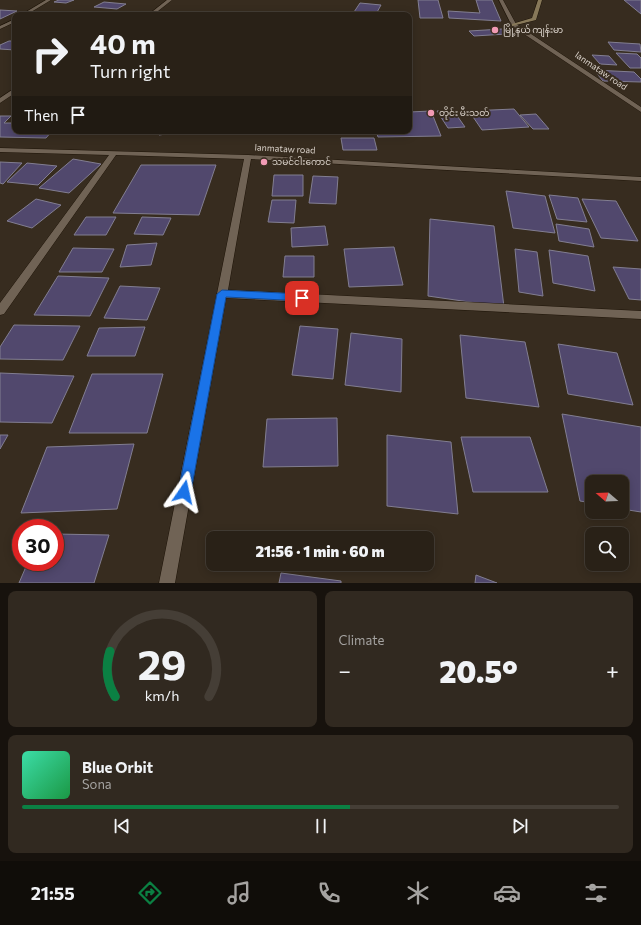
<!DOCTYPE html>
<html lang="en">
<head>
<meta charset="utf-8">
<style>
  body { margin:0; font-family:Commissioner,"Noto Sans Myanmar",sans-serif; background:#312920; color:#f1f3f6; height:100vh; display:flex; flex-direction:column; font-size:15px; white-space:nowrap }
  * { box-sizing:border-box; margin:0 }
  p { font-size:13px; color:#a5a3a1 }
  .icon { flex:none; width:22px; height:22px; fill:none; stroke:currentColor; stroke-width:2; stroke-linecap:round; stroke-linejoin:round }
  .map { position:relative; height:583px; overflow:hidden }
  .sheet { display:flex; flex-direction:column; gap:8px; padding:8px; background:#17120d; flex:1 }
  .sheet>* { flex:none }
  .guide { position:absolute; left:12px; top:12px; width:400px; height:122px; border-radius:8px; box-shadow:0 2px 10px #0003,0 0 0 1px #453e36; background:#292117; color:#f1f3f6; overflow:hidden }
  .needle { width:26px; rotate:289deg }
  .controls { position:absolute; left:585px; top:475px; display:grid; gap:8px }
  .controls a { display:grid; place-items:center; width:44px; height:44px; border-radius:8px; background:#292117; box-shadow:0 2px 10px #0003,0 0 0 1px #453e36; font-size:20px }
  .speed { position:absolute; left:12px; top:519px; display:flex; gap:8px; font-size:20px; font-weight:700; text-align:center }
  .speed>* { display:grid; place-content:center; width:52px; height:52px; border-radius:50%; background:#292117; box-shadow:0 2px 10px #0003,0 0 0 1px #453e36; line-height:1 }
  .speed .limit { border:6px solid #d22; background:#fff; color:#111 }
  .pin { position:absolute; display:grid; place-items:center; width:34px; height:34px; color:#fff; margin:-17px; border-radius:8px; box-shadow:0 2px 6px #0006 }
  .me { position:absolute; width:44px; margin:-22px; rotate:11deg; stroke-linejoin:round; filter:drop-shadow(0 0 3px #0008) }
  .turn { display:flex; align-items:center; gap:14px; height:84px; padding:0 12px; font-size:18px }
  .turn .icon { width:52px; height:52px; stroke-width:2.5 }
  .turn b { display:block; font-size:28px; line-height:34px }
  .then { display:flex; align-items:center; height:38px; padding:0 12px; background:#0003; gap:8px; font-size:15px }
  .big { font-size:30px; font-weight:800; line-height:1.1 }
  .sheet .widget { flex:1; display:flex; flex-direction:column; justify-content:center; gap:6px; min-width:0; padding:0 14px; border-radius:8px; background:#312920 }
  .sheet .dial { align-items:center; gap:0 }
  .dial svg { height:104px; overflow:visible; fill:none; stroke:#453e36; stroke-width:7; stroke-linecap:round; text-anchor:middle }
  .dial text { fill:#f1f3f6; stroke:none }
  .song { display:flex; align-items:center; gap:12px }
  .cover { width:48px; height:48px; border-radius:6px; background:linear-gradient(135deg,hsl(160 70% 55%),hsl(140 70% 35%)) }
  .played { height:4px; border-radius:2px; background:linear-gradient(90deg,#0b8043 55%,#453e36 55%) }
  .keys { display:flex; justify-content:space-around; direction:ltr }
  .heat { display:flex; justify-content:space-between; align-items:center; font-size:22px; direction:ltr }
  .sheet .tiles { flex:1; display:grid; gap:8px; grid-template-columns:1fr 1fr }
  .widget:last-child { grid-column:span 2 }
  .trip { position:absolute; left:206px; top:531px; width:228px; height:40px; border-radius:8px; background:#292117; box-shadow:0 2px 10px #0003,0 0 0 1px #453e36; font-weight:800; line-height:40px; text-align:center }
  .tab-bar { display:flex; height:64px; justify-content:space-around; align-items:center; background:#100d09; color:#a5a3a1 }
  .tab-bar .icon { width:28px; height:28px }
  .tab-bar .active { color:#0b8043 }
  .tab-bar b { font-size:18px; color:#f1f3f6 }
  .map>svg:first-child { display:block }
</style>
</head>
<body>
<div class="map">
<svg width="641" height="583" viewBox="0 0 641 583">
  <rect width="100%" height="100%" fill="#372c1f"/>
  <g fill="#51486d" stroke="#827e91">
    <path d="M59,0H74L66,3L54,2Z"/>
    <path d="M418,0H438L443,18H420Z"/>
    <path d="M476,0H492L501,21L449,18L448,11L480,13Z"/>
    <path d="M624,0H641V14Z"/>
    <path d="M104,2L126,4L117,9L94,7Z"/>
    <path d="M360,3L381,5L376,14L354,12Z"/>
    <path d="M0,10L17,11L0,19Z"/>
    <path d="M502,29L507,34L474,36L469,31Z"/>
    <path d="M9,41H15V50L0,49V45Z"/>
    <path d="M608,42L640,44L641,52L614,50Z"/>
    <path d="M616,53L637,54L641,58V68H630Z"/>
    <path d="M592,55L609,56L617,65L600,64Z"/>
    <path d="M594,70L634,72L641,79V82L603,81Z"/>
    <path d="M514,109L529,127L482,130L469,111Z"/>
    <path d="M453,110L465,127L448,128L437,111Z"/>
    <path d="M431,111L441,136L378,137L376,131H409V112Z"/>
    <path d="M536,114L549,129H533L520,115Z"/>
    <path d="M0,116H11L4,123H15V131H52L46,138L0,137Z"/>
    <path d="M159,131H180V132L159,135Z"/>
    <path d="M341,138H374L377,150H343Z"/>
    <path d="M73,159L101,164L69,193L39,188Z"/>
    <path d="M0,162L22,163L3,184L0,183Z"/>
    <path d="M27,163L57,166L38,185L7,182Z"/>
    <path d="M141,165H216L199,215L113,213Z"/>
    <path d="M274,175H303V196H272Z"/>
    <path d="M313,176L338,177L336,204L309,203Z"/>
    <path d="M506,191L545,196L555,233L513,228Z"/>
    <path d="M549,195L578,198L587,222L557,219Z"/>
    <path d="M36,199L61,205L32,228L7,221Z"/>
    <path d="M582,199L616,201L638,241L601,238Z"/>
    <path d="M272,200H296L294,223L268,222Z"/>
    <path d="M86,217H116L106,235H74Z"/>
    <path d="M142,217L171,218L163,235L134,234Z"/>
    <path d="M430,219L494,226L504,307L428,296Z"/>
    <path d="M556,224L589,229L594,247L559,241Z"/>
    <path d="M325,226L328,245L292,247L291,228Z"/>
    <path d="M157,243L151,265L120,267L127,245Z"/>
    <path d="M394,247L403,285L349,287L344,249Z"/>
    <path d="M73,248L114,249L102,272H59Z"/>
    <path d="M515,249L537,252L543,296L519,292Z"/>
    <path d="M549,250L588,256L595,291L553,283Z"/>
    <path d="M285,256H314V277H283Z"/>
    <path d="M613,267L641,269V300L629,299Z"/>
    <path d="M58,276L109,278L90,316L34,315Z"/>
    <path d="M120,286L160,288L147,320L104,318Z"/>
    <path d="M14,325L80,326L63,360L0,359V347Z"/>
    <path d="M300,326L338,329L333,379L292,375Z"/>
    <path d="M145,327L135,356H87L99,328Z"/>
    <path d="M351,333L402,339L401,392L345,385Z"/>
    <path d="M460,335L525,342L539,407L466,398Z"/>
    <path d="M558,344L617,353L633,405L568,394Z"/>
    <path d="M0,373L74,376L52,423L0,422Z"/>
    <path d="M92,374H163L147,433H69Z"/>
    <path d="M562,414L641,427V512L622,509V482H592V503L580,501Z"/>
    <path d="M337,418L338,466L263,467L267,419Z"/>
    <path d="M0,435H8L0,449Z"/>
    <path d="M387,435L451,442L458,514L387,506Z"/>
    <path d="M461,437H530L548,492H473Z"/>
    <path d="M134,444L117,509L21,513L47,447Z"/>
    <path d="M55,534L109,535L94,583H19L28,562H55Z"/>
    <path d="M281,573L341,581V583H279Z"/>
    <path d="M476,575L497,583H475Z"/>
  </g>
  <g fill="none" stroke-linecap="round" stroke-linejoin="round">
    <defs>
      <g id="street">
        <path d="M46,0H51L26,15H21Z"/>
        <path d="M167,0H172L153,15H148Z"/>
        <path d="M499,0H503L516,24L641,107V112L512,26Z"/>
        <path d="M15,19V22L0,29V26Z"/>
        <path d="M15,88V93L0,103V98Z"/>
        <path d="M0,148L248,155L641,177V181L251,159L228,290L641,311V319L226,298L175,583H159L244,159L116,155L4,314L0,315V303L109,155L0,152Z"/>
      </g>
      <path id="secondary" d="M538,0H542L536,20L512,26V24L532,18Z"/>
    </defs>
    <use href="#street" stroke="#1e1408" stroke-width="1"/>
    <use href="#secondary" stroke="#1e1408" stroke-width="1"/>
    <use href="#street" fill="#706355" fill-rule="evenodd"/>
    <use href="#secondary" fill="#877859" fill-rule="evenodd"/>
  </g>
  <path fill="#1a73e8" stroke="#114b97" d="M222,290L302,294L306,298L302,301L226,297L191,492L189,496L184,498L180,496L178,492L217,294Z"/>
  <g fill="#f19ab4" stroke="#372c1f" stroke-width="1.5">
    <circle cx="495" cy="30" r="4"/>
    <circle cx="431" cy="113" r="4"/>
    <circle cx="264" cy="162" r="4"/>
  </g>
  <g text-anchor="middle" stroke-width="4" stroke-linejoin="round" paint-order="stroke">
    <g font-size="9" fill="#dad2ca" stroke="#372c1f" text-anchor="start">
      <text x="503" y="33">မြို့နယ် ကျန်းမာ</text>
      <text x="439" y="116">တိုင်း မီးသတ်</text>
      <text x="272" y="165">သမင်ငါးကောင်</text>
    </g>
    <g font-size="9" fill="#dad2ca" stroke="#372c1f">
      <text transform="translate(601 71) rotate(34)" y="3">lanmataw road</text>
      <text transform="translate(285 149) rotate(3)" y="3">lanmataw road</text>
    </g>
  </g>
</svg>
<div class="controls">
<a><svg class="needle" viewBox="-14 -14 28 28"><path d="M0-13l5 13h-10z" fill="#e53935"/><path d="M0 13l5-13h-10z" fill="#a5a3a1"/></svg></a>
<a><svg class="icon" aria-label="search" viewBox="0 0 24 24"><circle cx="10" cy="10" r="6"/><path d="M15 15l6 6"/></svg></a>
</div>
<div class="speed"><div class="limit">30</div></div>
<div class="pin" style="left:302px;top:298px;background:#d93025"><svg class="icon" aria-label="arrive" viewBox="0 0 24 24"><path d="M6 21V4h12l-3 4 3 4H6"/></svg></div>
<svg class="me" style="left:184px;top:492px" viewBox="-20 -20 40 40"><path d="M0-17L14 15 0 8-14 15z" fill="#1a73e8" stroke="#fff" stroke-width="4"/></svg>
<div class="trip">21:56 · 1 min · 60 m</div>
<div class="guide">
<div class="turn"><svg class="icon" aria-label="right" viewBox="0 0 24 24"><path d="M7 20v-9h11M14 6l5 5-5 5"/></svg><div><b>40 m</b>Turn right</div></div>
<div class="then">Then<svg class="icon" aria-label="arrive" viewBox="0 0 24 24"><path d="M6 21V4h12l-3 4 3 4H6"/></svg></div>
</div>
</div>
<section class="sheet">
<div class="tiles">
<div class="widget dial"><svg viewBox="0 0 100 80">
<path d="M14 69A42 42 0 1 1 86 69"/>
<path d="M14 69A42 42 0 0 1 10 34" stroke="#0b8043"/>
<text x="50" y="56" font-size="32" font-weight="700">29</text>
<text x="50" y="72" font-size="11">km/h</text>
</svg></div>
<div class="widget"><p>Climate</p>
<div class="heat"><a>−</a><b class="big">20.5°</b><a>+</a></div>
</div>
<div class="widget">
<div class="song"><i class="cover"></i><div><b>Blue Orbit</b><p>Sona</p></div></div>
<div class="played"></div>
<div class="keys"><svg class="icon" aria-label="previous" viewBox="0 0 24 24"><path d="M18 5L8 12l10 7zM5 5v14"/></svg><svg class="icon" aria-label="pause" viewBox="0 0 24 24"><path d="M8 5v14M16 5v14"/></svg><svg class="icon" aria-label="next" viewBox="0 0 24 24"><path d="M6 5l10 7-10 7zM19 5v14"/></svg></div>
</div>
</div>
</section>
<nav class="tab-bar">
<b>21:55</b>
<svg class="icon active" aria-label="directions" viewBox="0 0 24 24"><path d="M12 3l9 9-9 9-9-9zM9 14v-3h6M13 9l2 2-2 2"/></svg>
<svg class="icon" aria-label="music" viewBox="0 0 24 24"><path d="M9 18V5l10-2v13"/><circle cx="6" cy="18" r="3"/><circle cx="16" cy="16" r="3"/></svg>
<svg class="icon" aria-label="phone" viewBox="0 0 24 24"><path d="M5 4h4l2 5-3 2q2 4 5 5l2-3 5 2v4C11 20 4 13 5 4z"/></svg>
<svg class="icon" aria-label="climate" viewBox="0 0 24 24"><path d="M12 3v18M4 7l16 10M4 17L20 7"/></svg>
<svg class="icon" aria-label="car" viewBox="0 0 24 24"><path d="M5 17H2v-5l4-1 3-4h7l3 4 3 1v5h-3M9 17h6M6 11h13"/><circle cx="7" cy="17" r="2"/><circle cx="17" cy="17" r="2"/></svg>
<svg class="icon" aria-label="filters" viewBox="0 0 24 24"><path d="M4 7h16M4 17h16"/><circle cx="9" cy="7" r="2"/><circle cx="15" cy="17" r="2"/></svg>
</nav>
</body>
</html>
